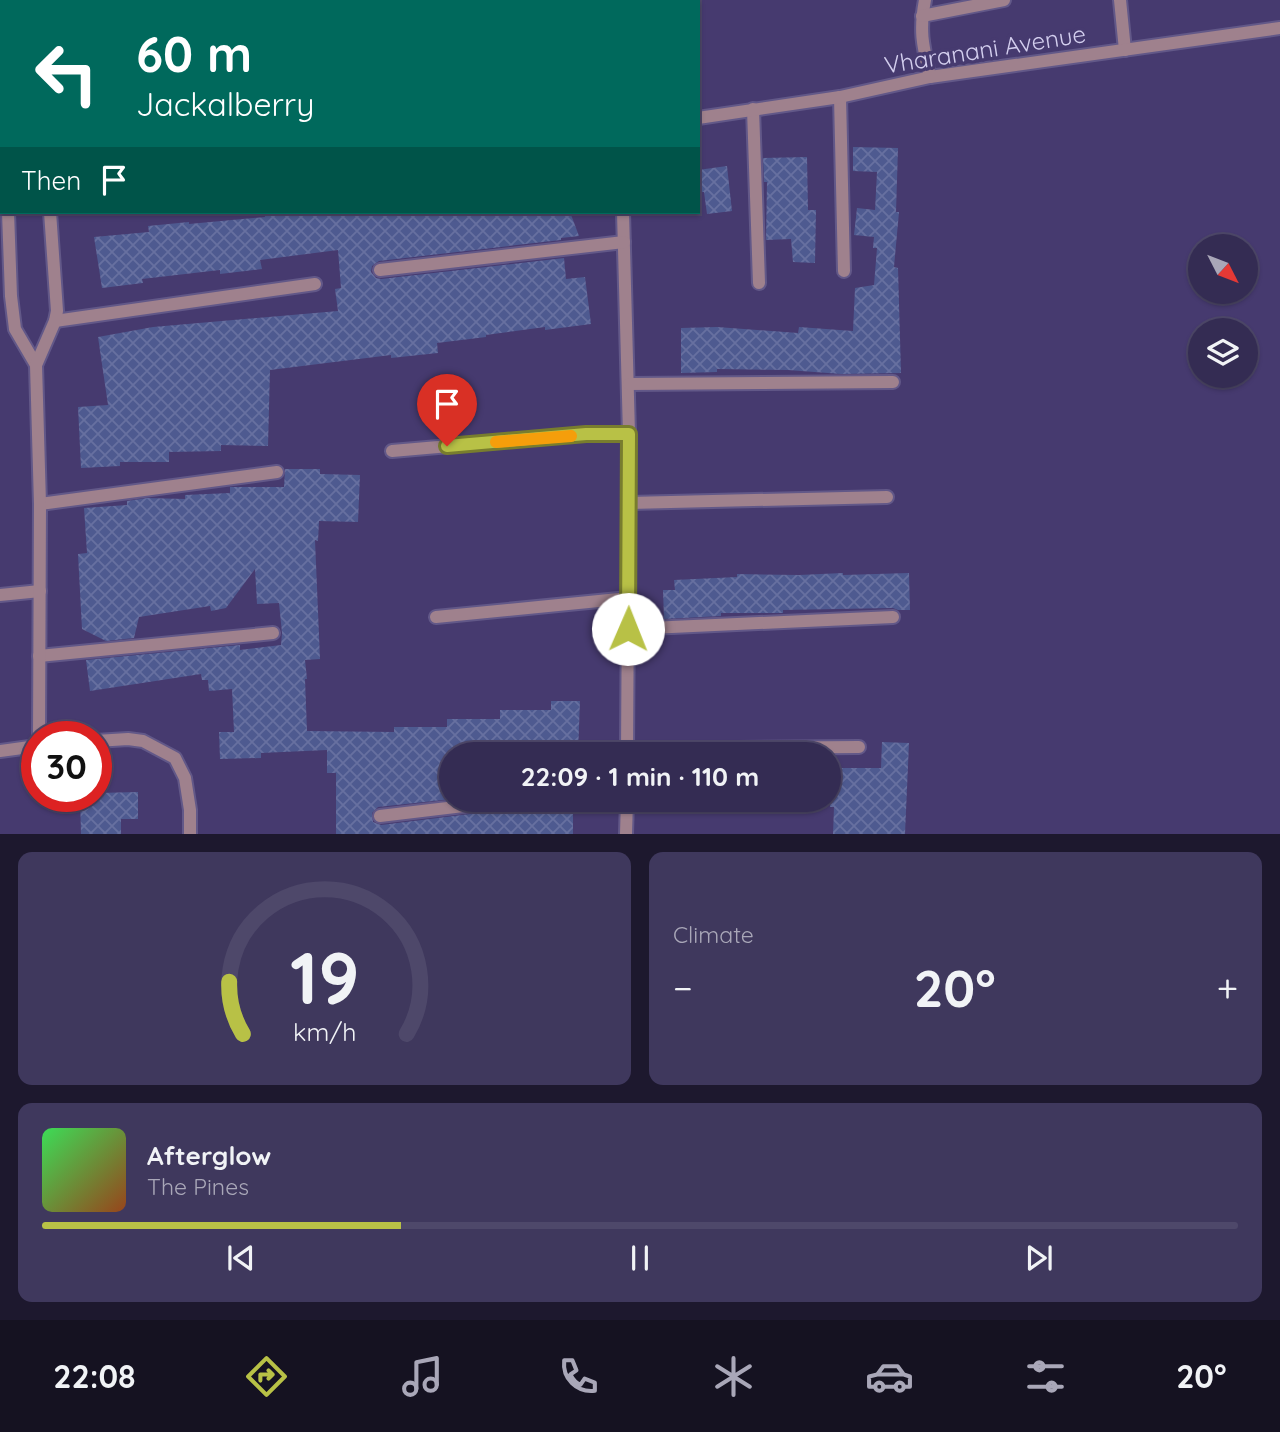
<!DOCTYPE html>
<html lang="en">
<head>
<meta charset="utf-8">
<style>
  body { margin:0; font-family:Quicksand,sans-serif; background:#3f385d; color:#f1f3f6; height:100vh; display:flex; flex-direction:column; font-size:26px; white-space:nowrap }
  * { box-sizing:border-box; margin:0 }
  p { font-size:23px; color:#a9a7b8 }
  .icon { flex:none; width:38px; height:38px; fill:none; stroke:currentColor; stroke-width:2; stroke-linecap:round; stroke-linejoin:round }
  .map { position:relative; height:834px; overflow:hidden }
  .side { display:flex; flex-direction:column; gap:18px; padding:18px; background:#1d182e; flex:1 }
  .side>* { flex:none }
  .top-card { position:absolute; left:0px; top:0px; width:700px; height:214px; box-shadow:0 2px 5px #0004,0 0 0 2px #4e486a; background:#00695c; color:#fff; overflow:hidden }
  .needle { width:46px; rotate:132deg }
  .tools { position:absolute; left:1188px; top:234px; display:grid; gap:14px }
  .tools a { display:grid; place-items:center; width:70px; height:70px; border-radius:50%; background:#342c53; box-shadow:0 2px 5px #0004,0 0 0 2px #4e486a; font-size:35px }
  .speed { position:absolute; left:21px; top:721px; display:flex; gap:14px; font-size:35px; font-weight:700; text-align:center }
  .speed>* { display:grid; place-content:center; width:91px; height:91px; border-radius:50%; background:#342c53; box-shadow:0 2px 5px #0004,0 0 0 2px #4e486a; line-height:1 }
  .speed .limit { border:10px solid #d22; background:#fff; color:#111 }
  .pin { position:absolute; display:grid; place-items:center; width:60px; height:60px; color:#fff; margin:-72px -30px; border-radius:50% 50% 50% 0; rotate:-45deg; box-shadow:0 0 7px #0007 }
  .pin .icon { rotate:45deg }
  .me { position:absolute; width:77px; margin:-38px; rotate:1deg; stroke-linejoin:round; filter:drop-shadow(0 0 5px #0008) }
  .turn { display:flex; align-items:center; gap:24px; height:147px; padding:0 21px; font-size:32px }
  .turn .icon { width:91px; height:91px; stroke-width:2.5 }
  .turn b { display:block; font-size:49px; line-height:60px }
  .then { display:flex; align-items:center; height:66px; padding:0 21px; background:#0003; gap:14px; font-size:26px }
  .big { font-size:52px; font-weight:800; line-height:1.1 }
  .side .tile { flex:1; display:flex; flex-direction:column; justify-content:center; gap:10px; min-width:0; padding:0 24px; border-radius:14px; background:#3f385d }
  .side .dial { align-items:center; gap:0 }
  .dial svg { height:182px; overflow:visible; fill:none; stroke:#4e486a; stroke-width:7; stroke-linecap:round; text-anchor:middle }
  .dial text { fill:#f1f3f6; stroke:none }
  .song { display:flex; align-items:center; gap:21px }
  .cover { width:84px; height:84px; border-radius:10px; background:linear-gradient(135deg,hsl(130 70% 55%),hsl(20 70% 35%)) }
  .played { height:7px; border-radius:4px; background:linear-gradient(90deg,#b8c146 30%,#4e486a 30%) }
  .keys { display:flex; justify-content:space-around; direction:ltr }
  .heat { display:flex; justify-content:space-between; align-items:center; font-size:38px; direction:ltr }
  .side .tiles { flex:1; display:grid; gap:18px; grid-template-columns:1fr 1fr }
  .tile:last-child { grid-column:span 2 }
  .trip { position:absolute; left:439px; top:742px; width:402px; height:70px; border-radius:35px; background:#342c53; box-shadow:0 2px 5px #0004,0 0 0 2px #4e486a; font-weight:800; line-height:70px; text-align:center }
  .dock { display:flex; height:112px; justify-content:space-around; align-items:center; background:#151221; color:#a9a7b8 }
  .dock .icon { width:49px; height:49px }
  .dock .selected { color:#b8c146 }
  .dock b { font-size:32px; color:#f1f3f6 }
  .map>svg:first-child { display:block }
</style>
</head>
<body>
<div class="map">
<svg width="1280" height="834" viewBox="0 0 1280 834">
  <defs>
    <pattern id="building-cross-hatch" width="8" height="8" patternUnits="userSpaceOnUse" patternTransform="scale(1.75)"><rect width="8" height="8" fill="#4e5a90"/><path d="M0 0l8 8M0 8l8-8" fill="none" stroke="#6770a0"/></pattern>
  </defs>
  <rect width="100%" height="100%" fill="#463a6f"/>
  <g fill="url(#building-cross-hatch)">
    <path d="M853,147L898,148L896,212H899L894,267L898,268L901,373L841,374L788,370L717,369V372L681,373V328L717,327L798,333L799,327L853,331L855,288L874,285L877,248H873L874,237L854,235L857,208L875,210L877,172L853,171Z"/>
    <path d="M807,157L808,210H816L815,263L793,262L791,239L766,240L767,182H764L763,158Z"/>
    <path d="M727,166L732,211L707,214L704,192H698V170Z"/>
    <path d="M264,212H570L579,236L561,238V240L379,261L372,266L371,272L376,278L381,279L564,258L566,279L585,277L591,324L545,330V327L486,335V337L437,343L438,353L391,358V355L270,370L268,446L221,445V451L169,452V462H120V466L81,468L78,407L108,405L98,337L153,327L338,311L335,289L341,288L338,250L260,260L262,269L220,274V270L142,279L143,283L102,288L94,237L149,232L148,226L189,222V224L265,217Z"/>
    <path d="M285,469H320V474L360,475L358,522L319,521L318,541L315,540L320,659L305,660L307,679H305L307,731L394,732V727H447V719H500V710H551V701H580L578,754H452V799L378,807L372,813L373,822L381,825L478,813H492V811L516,809L521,805L544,804V800H573V834H336V773H327V750L261,753V758L220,759L219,732H234L232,689L209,691L208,680H202L201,674L90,691L86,660L240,645V650L281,645L282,633L279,603L257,604L255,569L226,608L211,611L210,606L139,617L134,638L106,641L82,629L78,554L87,553L84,508L127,505V501L147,498L185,499V495L230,493V487H284Z"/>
    <path d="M843,573V575L909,573L910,610H898L893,608L783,610V613H721V616L664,619L663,590H675L674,580L737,577V574L799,575Z"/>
    <path d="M882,742L909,743L905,834H833L834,807H830V768H881Z"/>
    <path d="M138,792V819H121V834H81L80,796H96V793Z"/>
  </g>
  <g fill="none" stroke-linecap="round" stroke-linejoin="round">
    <defs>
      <g id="minor">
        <path d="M925,0C919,32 923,46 930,77"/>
        <path d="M1120,0L1125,50"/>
        <path d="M922,16L1004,0"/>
        <path d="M840,97L844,271"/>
        <path d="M753,109L759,283"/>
        <path d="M698,118L840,97L930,77L1280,28"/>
        <path d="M8,212L11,296L15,329L36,365"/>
        <path d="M623,212L629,434L627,754"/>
        <path d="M380,270L624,242"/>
        <path d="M55,321L315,284"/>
        <path d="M629,384L893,382"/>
        <path d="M392,451L586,434H629"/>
        <path d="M629,503L887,497"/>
        <path d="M40,504L277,472"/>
        <path d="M0,595L40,591"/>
        <path d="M436,617L629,598"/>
        <path d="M628,629L893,617"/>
        <path d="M39,656L273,633"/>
        <path d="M39,737L40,504L36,365L55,321L57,311L50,212"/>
        <path d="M96,741L128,739L143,741L175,758L185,778L190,810V834"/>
        <path d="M627,749L859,747"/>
        <path d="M0,751L37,746"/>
        <path d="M380,816L514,800"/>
        <path d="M626,834L627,800"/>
      </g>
    </defs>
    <use href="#minor" stroke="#625888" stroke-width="16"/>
    <use href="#minor" stroke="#9f818d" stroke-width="12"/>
  </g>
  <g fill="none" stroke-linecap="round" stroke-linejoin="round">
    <defs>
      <path id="route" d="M447,446L586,434H629L628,629"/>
    </defs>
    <use href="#route" stroke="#787d2e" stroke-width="18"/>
    <use href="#route" stroke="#b8c146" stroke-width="12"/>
    <path stroke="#f59e0b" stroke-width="12" d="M496,442L571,436"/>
  </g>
  <g text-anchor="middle" stroke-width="7" stroke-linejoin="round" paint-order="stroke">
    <g font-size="24" fill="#d3ceee" stroke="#463a6f">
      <text transform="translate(985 50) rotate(-9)" y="8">Vharanani Avenue</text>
    </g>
  </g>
</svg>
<div class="tools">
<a><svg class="needle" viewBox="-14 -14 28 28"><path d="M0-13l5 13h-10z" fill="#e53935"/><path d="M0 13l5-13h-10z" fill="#a9a7b8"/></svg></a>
<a><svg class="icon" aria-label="layers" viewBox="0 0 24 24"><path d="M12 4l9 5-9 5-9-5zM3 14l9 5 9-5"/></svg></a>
</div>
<div class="speed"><div class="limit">30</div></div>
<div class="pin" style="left:447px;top:446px;background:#d93025"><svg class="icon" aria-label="arrive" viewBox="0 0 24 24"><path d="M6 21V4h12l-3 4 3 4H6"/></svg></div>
<svg class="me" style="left:628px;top:629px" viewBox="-20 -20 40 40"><circle r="19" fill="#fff"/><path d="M0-13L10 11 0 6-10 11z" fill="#b8c146"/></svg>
<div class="trip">22:09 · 1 min · 110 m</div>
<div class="top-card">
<div class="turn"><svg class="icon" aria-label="left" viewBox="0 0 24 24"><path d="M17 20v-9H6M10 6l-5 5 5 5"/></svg><div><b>60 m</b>Jackalberry</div></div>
<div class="then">Then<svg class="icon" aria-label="arrive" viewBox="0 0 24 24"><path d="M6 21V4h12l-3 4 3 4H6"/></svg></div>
</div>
</div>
<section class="side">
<div class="tiles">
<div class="tile dial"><svg viewBox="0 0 100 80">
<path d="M14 69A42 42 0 1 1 86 69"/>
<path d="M14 69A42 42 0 0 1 8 46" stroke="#b8c146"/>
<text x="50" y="56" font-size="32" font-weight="700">19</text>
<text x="50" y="72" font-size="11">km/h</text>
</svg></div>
<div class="tile"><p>Climate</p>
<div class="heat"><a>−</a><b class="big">20°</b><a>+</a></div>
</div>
<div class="tile">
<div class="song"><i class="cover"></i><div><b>Afterglow</b><p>The Pines</p></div></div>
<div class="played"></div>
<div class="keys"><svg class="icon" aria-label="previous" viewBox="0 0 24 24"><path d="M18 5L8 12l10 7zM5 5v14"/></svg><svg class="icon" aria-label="pause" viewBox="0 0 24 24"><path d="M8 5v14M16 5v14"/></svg><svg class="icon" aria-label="next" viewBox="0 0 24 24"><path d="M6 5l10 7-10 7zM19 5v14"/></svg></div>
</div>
</div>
</section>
<nav class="dock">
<b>22:08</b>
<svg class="icon selected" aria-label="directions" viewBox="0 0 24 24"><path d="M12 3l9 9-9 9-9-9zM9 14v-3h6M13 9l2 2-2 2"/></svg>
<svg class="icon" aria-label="music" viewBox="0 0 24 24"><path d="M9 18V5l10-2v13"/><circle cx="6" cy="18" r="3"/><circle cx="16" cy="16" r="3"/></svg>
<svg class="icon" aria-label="phone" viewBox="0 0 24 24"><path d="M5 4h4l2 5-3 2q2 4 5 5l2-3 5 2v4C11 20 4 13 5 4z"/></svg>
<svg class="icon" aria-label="climate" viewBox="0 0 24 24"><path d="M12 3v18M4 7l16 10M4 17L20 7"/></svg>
<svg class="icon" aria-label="car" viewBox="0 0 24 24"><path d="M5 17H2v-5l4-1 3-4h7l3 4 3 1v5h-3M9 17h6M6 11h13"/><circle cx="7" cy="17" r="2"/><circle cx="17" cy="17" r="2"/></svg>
<svg class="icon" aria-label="filters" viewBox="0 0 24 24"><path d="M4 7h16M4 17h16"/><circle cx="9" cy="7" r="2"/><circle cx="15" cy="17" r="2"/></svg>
<b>20°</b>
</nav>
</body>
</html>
